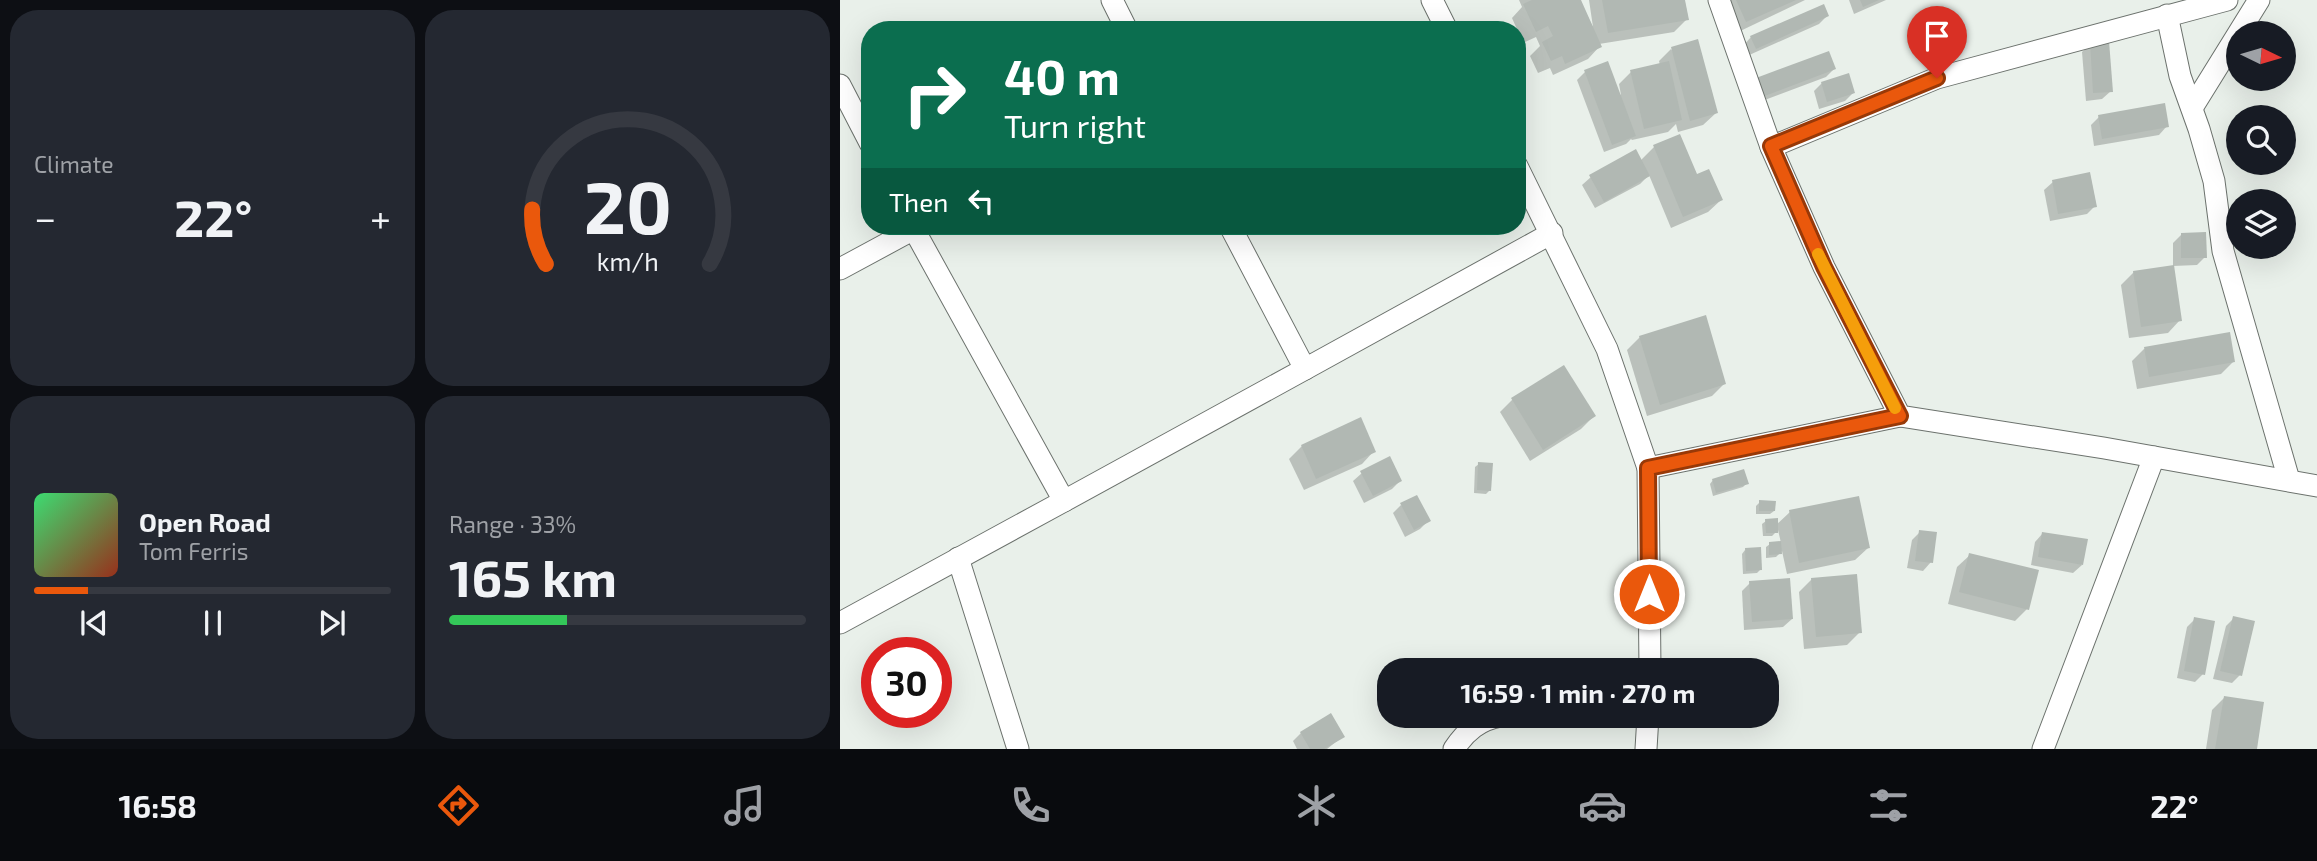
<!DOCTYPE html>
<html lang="en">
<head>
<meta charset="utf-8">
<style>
  body { margin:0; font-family:"Exo 2",sans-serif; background:#242831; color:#f1f3f6; height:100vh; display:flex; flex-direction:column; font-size:26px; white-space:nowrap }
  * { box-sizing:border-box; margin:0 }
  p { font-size:23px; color:#9ea1a6 }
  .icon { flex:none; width:38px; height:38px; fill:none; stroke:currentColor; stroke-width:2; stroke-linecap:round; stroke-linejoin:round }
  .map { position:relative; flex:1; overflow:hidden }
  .side { display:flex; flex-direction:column; gap:10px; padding:10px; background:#0d0f14; width:840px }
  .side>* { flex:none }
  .top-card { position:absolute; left:21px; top:21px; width:665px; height:214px; border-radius:28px; box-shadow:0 7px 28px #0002; background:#0b6e4f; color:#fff; overflow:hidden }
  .needle { width:46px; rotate:95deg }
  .tools { position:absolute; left:1386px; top:21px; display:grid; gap:14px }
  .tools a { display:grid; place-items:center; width:70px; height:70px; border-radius:50%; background:#171b24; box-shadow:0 7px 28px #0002; font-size:35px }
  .speed { position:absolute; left:21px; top:637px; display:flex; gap:14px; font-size:35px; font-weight:700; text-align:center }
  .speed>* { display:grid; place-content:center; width:91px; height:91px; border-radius:50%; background:#171b24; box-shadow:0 7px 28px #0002; line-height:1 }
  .speed .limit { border:10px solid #d22; background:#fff; color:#111 }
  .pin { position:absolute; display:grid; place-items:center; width:60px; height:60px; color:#fff; margin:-72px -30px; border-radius:50% 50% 50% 0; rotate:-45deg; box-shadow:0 0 7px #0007 }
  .pin .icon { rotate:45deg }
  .me { position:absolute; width:77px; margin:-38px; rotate:0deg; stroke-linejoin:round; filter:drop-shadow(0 0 5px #0008) }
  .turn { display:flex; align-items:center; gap:24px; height:147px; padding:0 28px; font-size:32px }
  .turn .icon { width:91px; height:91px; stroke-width:2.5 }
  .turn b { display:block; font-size:49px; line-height:60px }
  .then { display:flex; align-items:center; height:66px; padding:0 28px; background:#0003; gap:14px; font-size:26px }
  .big { font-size:52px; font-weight:700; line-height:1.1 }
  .side .tile { flex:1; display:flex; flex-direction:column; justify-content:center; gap:10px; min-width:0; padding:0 24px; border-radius:28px; background:#242831 }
  .side .dial { align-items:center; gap:0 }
  .dial svg { height:182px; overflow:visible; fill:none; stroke:#363941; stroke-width:7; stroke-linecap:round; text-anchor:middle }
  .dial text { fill:#f1f3f6; stroke:none }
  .song { display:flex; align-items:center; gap:21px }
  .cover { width:84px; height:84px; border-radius:10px; background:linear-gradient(135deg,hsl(140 70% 55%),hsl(10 70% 35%)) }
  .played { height:7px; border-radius:4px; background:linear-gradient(90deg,#ea580c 15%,#363941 15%) }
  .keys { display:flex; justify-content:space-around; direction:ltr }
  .heat { display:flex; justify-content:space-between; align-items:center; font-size:38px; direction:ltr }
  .charge { height:10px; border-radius:5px; background:linear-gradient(90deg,#34c759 33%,#363941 0) }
  .side .tiles { flex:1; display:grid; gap:10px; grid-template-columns:repeat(2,1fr) }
  .trip { position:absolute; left:537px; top:658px; width:402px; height:70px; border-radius:28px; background:#171b24; box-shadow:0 7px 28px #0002; font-weight:700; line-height:70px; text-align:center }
  .tab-bar { display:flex; height:112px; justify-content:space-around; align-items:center; background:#090b0e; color:#9ea1a6 }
  .tab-bar .icon { width:49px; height:49px }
  .tab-bar .current { color:#ea580c }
  .tab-bar b { font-size:32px; color:#f1f3f6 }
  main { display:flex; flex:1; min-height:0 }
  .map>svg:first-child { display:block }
</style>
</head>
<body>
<main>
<section class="side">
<div class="tiles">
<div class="tile"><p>Climate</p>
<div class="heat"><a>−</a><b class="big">22°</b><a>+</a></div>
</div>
<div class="tile dial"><svg viewBox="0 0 100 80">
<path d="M14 69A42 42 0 1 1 86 69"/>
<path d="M14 69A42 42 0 0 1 8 45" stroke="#ea580c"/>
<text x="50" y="56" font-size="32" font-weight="700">20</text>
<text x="50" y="72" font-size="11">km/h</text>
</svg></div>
<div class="tile">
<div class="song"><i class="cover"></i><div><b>Open Road</b><p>Tom Ferris</p></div></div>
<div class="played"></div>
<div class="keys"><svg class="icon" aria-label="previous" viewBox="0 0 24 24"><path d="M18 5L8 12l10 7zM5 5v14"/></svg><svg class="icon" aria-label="pause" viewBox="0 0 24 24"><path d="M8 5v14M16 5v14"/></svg><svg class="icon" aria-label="next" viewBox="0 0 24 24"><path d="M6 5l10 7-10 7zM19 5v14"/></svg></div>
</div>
<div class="tile"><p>Range · 33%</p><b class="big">165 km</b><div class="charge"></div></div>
</div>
</section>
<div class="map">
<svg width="1477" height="749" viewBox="0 0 1477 749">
  <rect width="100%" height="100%" fill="#e9f0ea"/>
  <g fill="#0003">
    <path d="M679,0H739L753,27L749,0H843L847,19L834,32L759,44L760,46L748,59L713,75L710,68L698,73L690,56L700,46L696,37L683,43L672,18L682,7Z"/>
    <path d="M885,0H965L894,34Z"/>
    <path d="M1009,0H1046L1014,14Z"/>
    <path d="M987,16L979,24L907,56L903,46L911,37Z"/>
    <path d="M1251,44L1271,91L1262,99L1246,101L1242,52Z"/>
    <path d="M831,49L876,113L863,125L838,132L836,124L828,132L792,140L791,139L786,144L764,152L737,80L745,72L781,95L779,84L791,72L820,65L819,61Z"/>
    <path d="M994,69L986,77L914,104L908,88Z"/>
    <path d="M982,83L1013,93L1005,101L979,109L974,91Z"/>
    <path d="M1259,117L1327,126L1319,135L1254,146L1251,125Z"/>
    <path d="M814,147L856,176L881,200L868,212L831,228L809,175L800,184L755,208L742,185L751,177L800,161Z"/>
    <path d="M1213,182L1255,206L1247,214L1210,221L1204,190Z"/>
    <path d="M1341,235L1365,257L1357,265L1333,266V243Z"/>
    <path d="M1294,272L1340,320L1328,333L1289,338L1281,285Z"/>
    <path d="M800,337L884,384L872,396L807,416L787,350Z"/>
    <path d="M1304,349L1393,362L1381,374L1297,389L1292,361Z"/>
    <path d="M723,367L754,416L741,429L690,461L660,412L672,400Z"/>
    <path d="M462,446L534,451L522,464L464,490L449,459Z"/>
    <path d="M639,464L650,490L646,494L634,493L635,467Z"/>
    <path d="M522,473L560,481L552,489L524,503L513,481Z"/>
    <path d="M873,480L907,483L903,487L873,496L870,484Z"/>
    <path d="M920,502L934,511L930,514H916V506Z"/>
    <path d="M561,505L588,521L580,529L565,537L553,513Z"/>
    <path d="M950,512L1028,548L1015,560L947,574L942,551L936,557L926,558V547L930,544L941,543L938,530L932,536H923L922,524L926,521L936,525Z"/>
    <path d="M1080,532L1091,562L1083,571L1067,568L1072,540Z"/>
    <path d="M1203,533L1242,565L1233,573L1191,565L1195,542Z"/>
    <path d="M905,550L921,569L917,573L903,574L902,554Z"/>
    <path d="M1130,555L1187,609L1175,621L1108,604L1117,567Z"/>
    <path d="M972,579L1020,632L1007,645L964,649L959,592Z"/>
    <path d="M910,583L952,619L943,627L904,630L902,591Z"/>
    <path d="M1394,618L1400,675L1392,683L1373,679L1386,626Z"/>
    <path d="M1355,619L1363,674L1355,682L1337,678L1347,627Z"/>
    <path d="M1384,698L1415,749H1366L1372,710Z"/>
    <path d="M461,733L502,737L487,749H457L453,741Z"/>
  </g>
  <g fill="#b1b8b3">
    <path d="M692,0H741L762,47L725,64L722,56L711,61L702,42L713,36L708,26L696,32L683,4Z"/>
    <path d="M762,0H845L849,20L768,33Z"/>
    <path d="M896,0H956L906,22Z"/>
    <path d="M1020,0H1039L1023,7Z"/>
    <path d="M984,4L989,16L916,49L910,36Z"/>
    <path d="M858,39L878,113L850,121L831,47Z"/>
    <path d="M1269,41L1273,92L1253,93L1250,42Z"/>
    <path d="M989,51L996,69L922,97L916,78Z"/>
    <path d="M768,61L796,136L772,145L744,70Z"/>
    <path d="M829,61L842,120L804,129L790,70Z"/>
    <path d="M1009,73L1015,93L987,102L981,82Z"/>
    <path d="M1325,103L1329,127L1262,139L1258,115Z"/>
    <path d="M840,134L857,174L869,169L883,200L843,217L813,145Z"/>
    <path d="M796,149L810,176L764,202L749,175Z"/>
    <path d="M1250,172L1257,207L1218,214L1212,180Z"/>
    <path d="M1366,232L1367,258H1341V233Z"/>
    <path d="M1334,265L1342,321L1301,327L1293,271Z"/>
    <path d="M866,315L886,384L820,405L799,336Z"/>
    <path d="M1390,332L1395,362L1309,377L1304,347Z"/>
    <path d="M724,365L756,416L703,450L671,398Z"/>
    <path d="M521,417L536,452L476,479L461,445Z"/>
    <path d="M550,456L562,481L533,496L520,471Z"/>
    <path d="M638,462L653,463L651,491L637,490Z"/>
    <path d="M904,469L909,484L876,493L872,479Z"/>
    <path d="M577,495L591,521L574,530L560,503Z"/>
    <path d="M1019,496L1030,548L959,563L949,510Z"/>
    <path d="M919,500L936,501L935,511H919Z"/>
    <path d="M938,518V533H926L925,519Z"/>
    <path d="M1079,530L1097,532L1093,563L1075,561Z"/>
    <path d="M1202,532L1248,539L1243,565L1198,557Z"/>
    <path d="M941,541L942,554L929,555V542Z"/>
    <path d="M921,547L922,570L906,571L905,548Z"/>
    <path d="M1129,553L1199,570L1189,610L1119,592Z"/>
    <path d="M1017,574L1022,633L976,637L971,578Z"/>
    <path d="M950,578L953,619L912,622L909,581Z"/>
    <path d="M1393,616L1415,621L1402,676L1380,671Z"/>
    <path d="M1354,617L1375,621L1365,675L1344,671Z"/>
    <path d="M1384,696L1424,702L1417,749H1375Z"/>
    <path d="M491,713L505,737L484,749H470L460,732Z"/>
  </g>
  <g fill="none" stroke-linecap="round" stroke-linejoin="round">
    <defs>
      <g id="street">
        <path d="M272,0L287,30"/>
        <path d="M592,0L607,30"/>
        <path d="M879,0L931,147"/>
        <path d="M1387,0L1097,78L931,147L984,267L1060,416L1264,448L1477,486"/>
        <path d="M1327,15L1340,76L1359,129L1374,181L1383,251L1449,480"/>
        <path d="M0,85L30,143"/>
        <path d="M1352,108L1419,0"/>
        <path d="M677,166L767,349L808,468L1060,416"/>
        <path d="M72,226L224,501L465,369"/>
        <path d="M390,226L465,369L712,233"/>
        <path d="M0,269L74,229"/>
        <path d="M808,468L810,670"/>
        <path d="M118,558L178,749"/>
        <path d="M0,623L224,501"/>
        <path d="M614,749C626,731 639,720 661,716"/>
        <path d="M806,749L808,716"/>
        <path d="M1203,749L1314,457"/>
      </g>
    </defs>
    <use href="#street" stroke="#6c726d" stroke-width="23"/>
    <use href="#street" stroke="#fff" stroke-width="21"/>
  </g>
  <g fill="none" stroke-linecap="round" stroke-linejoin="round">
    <defs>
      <path id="route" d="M809,594L808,468L1060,416L984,267L931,146L1097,78"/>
    </defs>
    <use href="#route" stroke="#983908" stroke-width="18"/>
    <use href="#route" stroke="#ea580c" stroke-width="12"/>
    <path stroke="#f59e0b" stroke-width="12" d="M978,254L1055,408"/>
  </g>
</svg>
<div class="tools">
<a><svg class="needle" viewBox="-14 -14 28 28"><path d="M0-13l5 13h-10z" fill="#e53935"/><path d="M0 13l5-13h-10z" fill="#9ea1a6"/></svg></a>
<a><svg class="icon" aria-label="search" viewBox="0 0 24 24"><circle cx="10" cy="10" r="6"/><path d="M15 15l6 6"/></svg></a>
<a><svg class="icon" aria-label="layers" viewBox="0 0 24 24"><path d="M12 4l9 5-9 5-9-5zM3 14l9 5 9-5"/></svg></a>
</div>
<div class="speed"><div class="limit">30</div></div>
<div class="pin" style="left:1097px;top:78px;background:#d93025"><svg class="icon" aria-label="arrive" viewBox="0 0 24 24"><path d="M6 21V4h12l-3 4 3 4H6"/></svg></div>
<svg class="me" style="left:809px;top:594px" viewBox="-20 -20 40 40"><circle r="17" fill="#ea580c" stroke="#fff" stroke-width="3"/><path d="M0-11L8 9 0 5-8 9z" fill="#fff"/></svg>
<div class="trip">16:59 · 1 min · 270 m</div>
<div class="top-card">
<div class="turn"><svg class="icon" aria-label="right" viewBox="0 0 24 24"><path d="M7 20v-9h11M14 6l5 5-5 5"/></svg><div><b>40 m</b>Turn right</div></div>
<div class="then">Then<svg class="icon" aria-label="left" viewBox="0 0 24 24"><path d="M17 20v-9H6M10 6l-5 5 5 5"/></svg></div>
</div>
</div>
</main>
<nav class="tab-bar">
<b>16:58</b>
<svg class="icon current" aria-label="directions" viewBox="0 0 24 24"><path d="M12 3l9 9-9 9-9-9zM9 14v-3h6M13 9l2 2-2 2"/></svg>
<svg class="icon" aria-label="music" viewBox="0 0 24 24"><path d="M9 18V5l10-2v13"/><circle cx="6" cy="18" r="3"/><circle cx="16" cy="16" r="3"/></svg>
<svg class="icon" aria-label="phone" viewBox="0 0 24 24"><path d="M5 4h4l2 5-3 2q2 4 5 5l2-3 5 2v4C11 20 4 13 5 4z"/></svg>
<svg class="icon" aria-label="climate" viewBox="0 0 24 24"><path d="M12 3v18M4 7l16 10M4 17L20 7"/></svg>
<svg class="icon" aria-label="car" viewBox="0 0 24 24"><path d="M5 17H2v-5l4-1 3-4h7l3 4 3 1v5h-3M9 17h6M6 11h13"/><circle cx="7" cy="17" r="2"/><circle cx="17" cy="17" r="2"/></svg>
<svg class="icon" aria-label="filters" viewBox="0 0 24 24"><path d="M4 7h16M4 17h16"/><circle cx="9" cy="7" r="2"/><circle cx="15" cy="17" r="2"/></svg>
<b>22°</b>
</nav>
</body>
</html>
